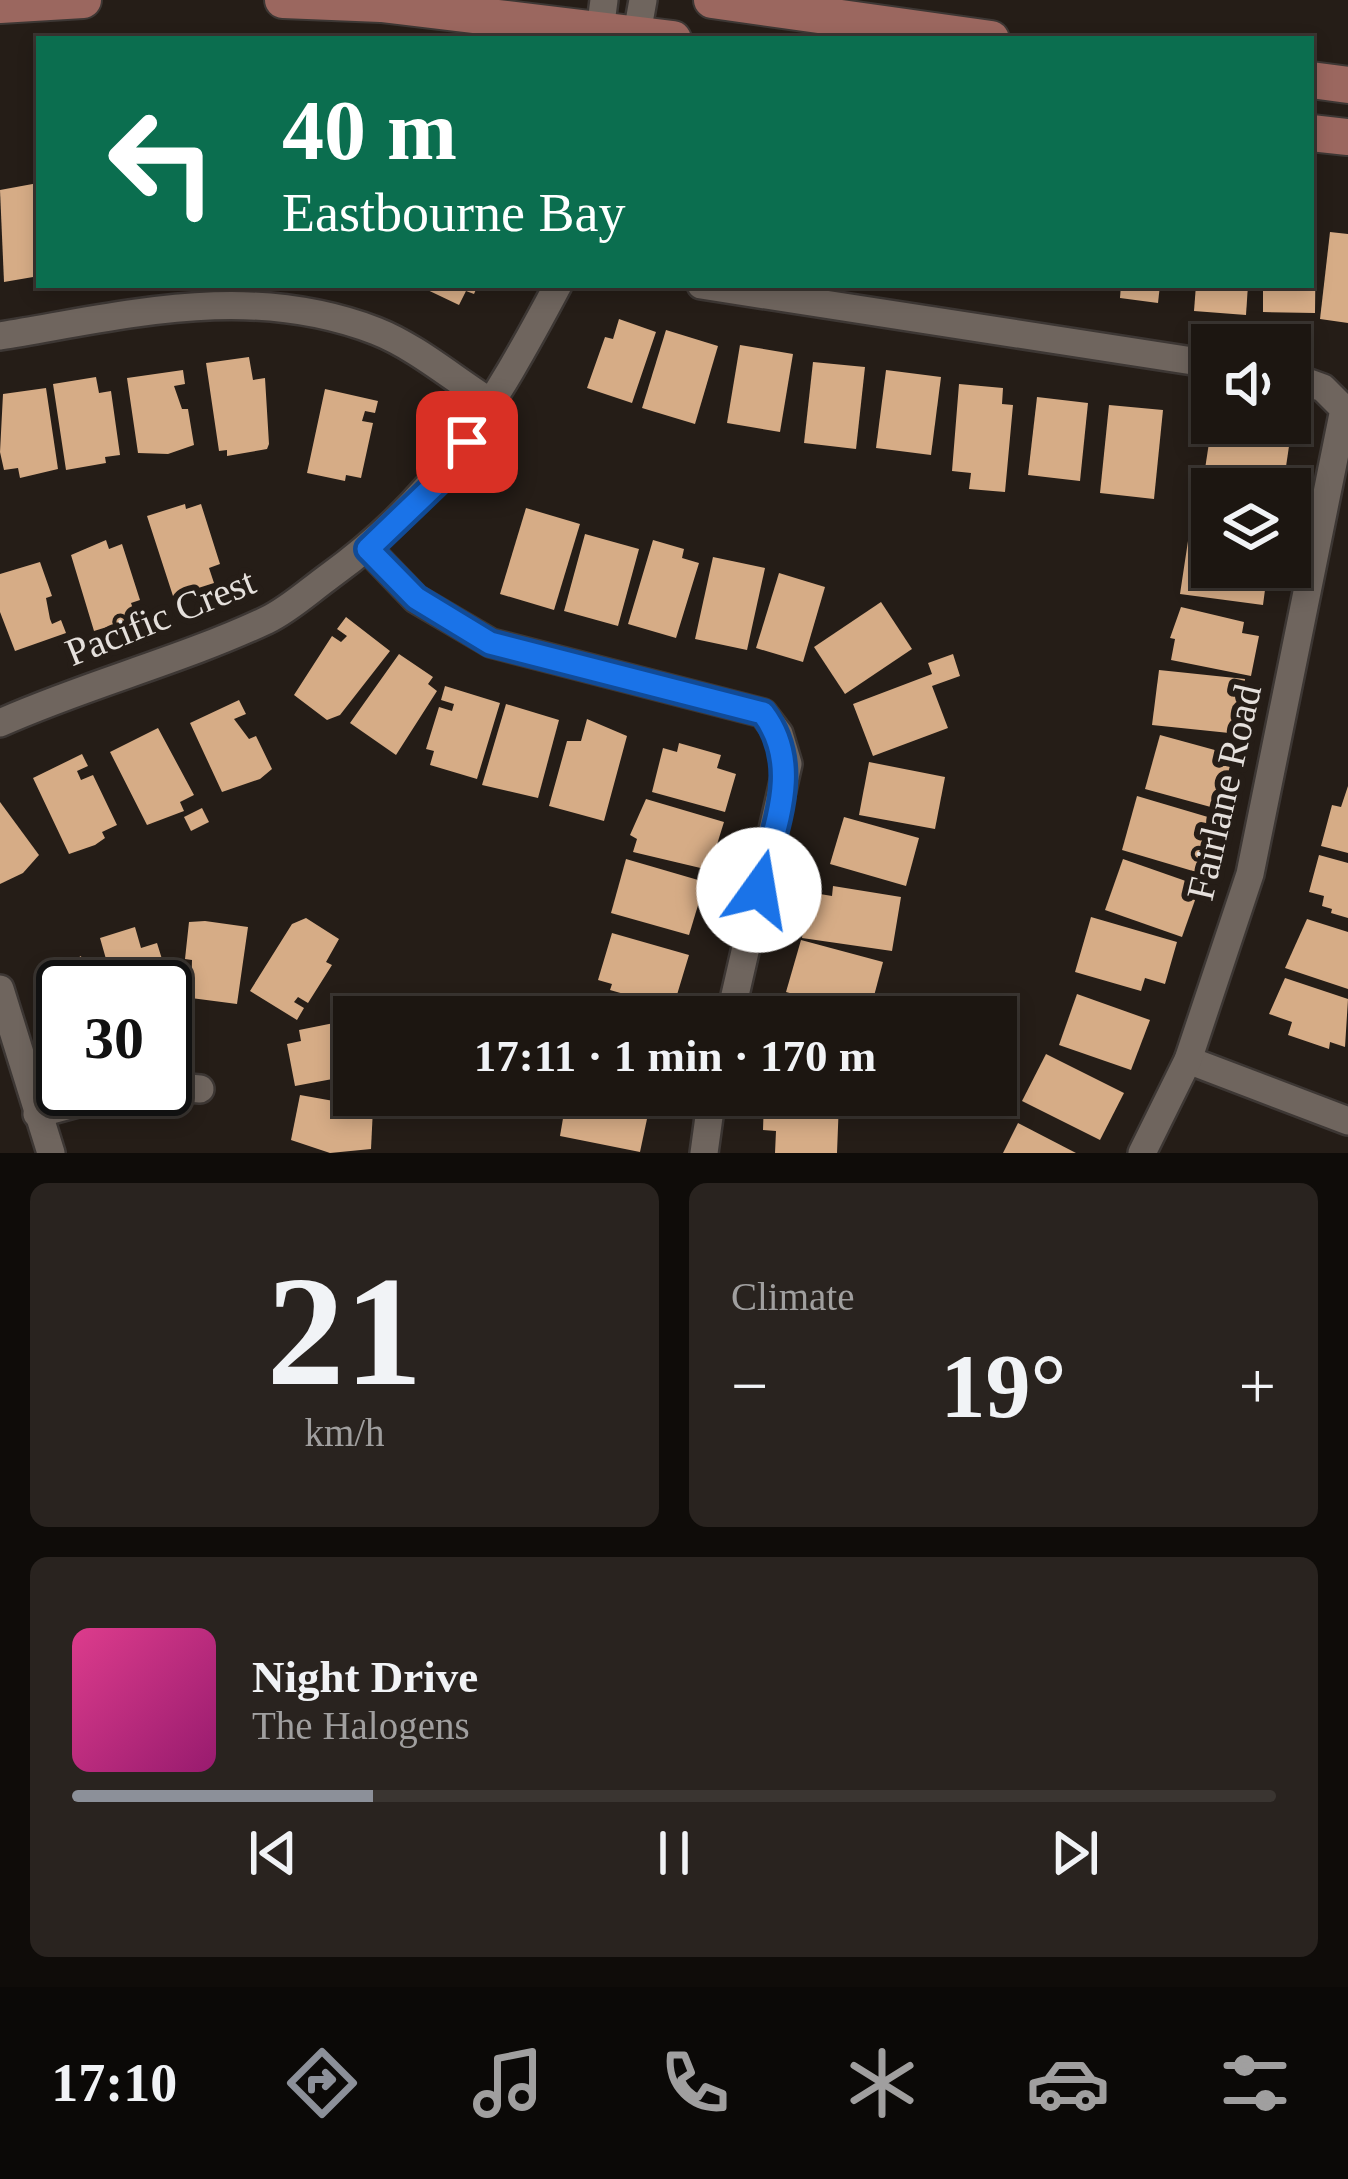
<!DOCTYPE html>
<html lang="en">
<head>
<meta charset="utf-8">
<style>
  body { margin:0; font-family:Georgia,serif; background:#29231f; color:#f1f3f6; height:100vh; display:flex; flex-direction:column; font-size:45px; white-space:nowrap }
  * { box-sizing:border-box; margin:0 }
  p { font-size:39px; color:#a09f9f }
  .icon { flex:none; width:66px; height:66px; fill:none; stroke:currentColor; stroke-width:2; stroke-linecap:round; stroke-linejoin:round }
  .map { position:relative; height:1153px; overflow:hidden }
  .panel { display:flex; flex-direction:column; gap:30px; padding:30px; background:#0f0c09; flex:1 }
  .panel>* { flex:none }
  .hud { position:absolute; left:36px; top:36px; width:1278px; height:252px; border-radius:0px; box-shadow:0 6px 18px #0003,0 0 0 3px #3a3531; background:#0b6e4f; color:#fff; overflow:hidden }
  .fabs { position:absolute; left:1191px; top:324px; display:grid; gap:24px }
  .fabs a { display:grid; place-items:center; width:120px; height:120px; border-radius:0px; background:#1c1611; box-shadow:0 6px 18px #0003,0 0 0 3px #3a3531; font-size:60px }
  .speed { position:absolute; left:36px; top:960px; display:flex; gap:24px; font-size:60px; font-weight:700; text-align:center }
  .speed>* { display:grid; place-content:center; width:156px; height:156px; border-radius:50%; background:#1c1611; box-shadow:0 6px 18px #0003,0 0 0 3px #3a3531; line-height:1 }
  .speed .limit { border:6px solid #111; border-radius:18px; background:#fff; color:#111 }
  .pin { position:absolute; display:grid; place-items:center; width:102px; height:102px; color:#fff; margin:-51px; border-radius:24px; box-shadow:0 6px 18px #0006 }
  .me { position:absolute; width:132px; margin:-66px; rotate:13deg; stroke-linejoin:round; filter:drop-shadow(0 0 9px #0008) }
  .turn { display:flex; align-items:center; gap:42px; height:252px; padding:0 48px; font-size:54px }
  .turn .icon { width:156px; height:156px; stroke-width:2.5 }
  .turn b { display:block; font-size:84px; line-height:102px }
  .big { font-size:90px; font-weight:700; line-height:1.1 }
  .panel .tile { flex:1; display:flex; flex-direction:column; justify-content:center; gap:18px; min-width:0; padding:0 42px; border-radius:18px; background:#29231f }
  .panel .dial { align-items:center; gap:0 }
  .dial b { font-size:156px; line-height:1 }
  .song { display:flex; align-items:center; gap:36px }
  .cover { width:144px; height:144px; border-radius:18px; background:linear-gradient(135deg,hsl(330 70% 55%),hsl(320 70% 35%)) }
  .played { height:12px; border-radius:6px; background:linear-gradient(90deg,#8c9099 25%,#3a3531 25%) }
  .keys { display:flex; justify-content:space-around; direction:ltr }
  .heat { display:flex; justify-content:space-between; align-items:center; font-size:66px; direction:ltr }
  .panel .tiles { flex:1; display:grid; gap:30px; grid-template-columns:1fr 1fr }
  .tile:last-child { grid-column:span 2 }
  .trip { position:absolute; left:333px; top:996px; width:684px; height:120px; border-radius:0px; background:#1c1611; box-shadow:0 6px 18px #0003,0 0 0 3px #3a3531; font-weight:700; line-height:120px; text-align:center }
  .dock { display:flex; height:192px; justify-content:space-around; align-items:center; background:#0b0907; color:#a09f9f }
  .dock .icon { width:84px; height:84px }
  .dock .on { color:#8c9099 }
  .dock b { font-size:54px; color:#f1f3f6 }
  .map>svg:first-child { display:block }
</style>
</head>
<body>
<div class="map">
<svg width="1348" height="1153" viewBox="0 0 1348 1153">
  <rect width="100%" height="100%" fill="#251d17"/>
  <g fill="#d6ac86">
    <path d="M38,183L39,276L4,282L0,190Z"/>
    <path d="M1311,223H1316L1315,313L1263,312V285H1311Z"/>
    <path d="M1330,232L1348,234V323L1320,319Z"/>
    <path d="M417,285H478L474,294L466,291L459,305Z"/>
    <path d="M1121,285H1160L1158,303L1120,298Z"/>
    <path d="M1196,285H1248L1246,315L1194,311Z"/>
    <path d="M619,319L656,332L632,403L587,388L605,337L613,339Z"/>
    <path d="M666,330L718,346L695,424L642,408Z"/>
    <path d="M740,345L793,354L780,432L727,423Z"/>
    <path d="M249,357L253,380L265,378L269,444L267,449L227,456V450L219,451L206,363Z"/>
    <path d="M813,362L865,367L856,449L804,443Z"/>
    <path d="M183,370L185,384L174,386L182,409H188L194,445L168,454L138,453L127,378Z"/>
    <path d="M886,370L941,377L931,455L876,448Z"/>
    <path d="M96,377L99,393L111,391L120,455L105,457L106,463L66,470L53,384Z"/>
    <path d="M959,384L1003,388L1002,404L1013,405L1005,492L969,489L971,473L952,471Z"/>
    <path d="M46,388L58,469L20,478L18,468L4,470L0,452L3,394Z"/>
    <path d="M325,389L378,401L375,413L365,411L362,421L373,423L361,478L346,475L345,481L307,473Z"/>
    <path d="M1037,397L1088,403L1080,481L1028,475Z"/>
    <path d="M1109,405L1163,410L1154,499L1100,493Z"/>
    <path d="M1212,423L1292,426L1284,480L1205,469Z"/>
    <path d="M1201,477L1256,487L1212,489V534L1192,530Z"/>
    <path d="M185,504L186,509L201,504L220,564L209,568L214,583L173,596L147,516Z"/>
    <path d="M526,508L580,524L554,610L500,594Z"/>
    <path d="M585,534L639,549L618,626L564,611Z"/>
    <path d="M106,540L109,549L122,544L140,600L131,603L136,618L94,631L71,555Z"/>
    <path d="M653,540L684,549L682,558L699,563L676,638L628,624Z"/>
    <path d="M1188,541L1212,544V567H1268L1263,605L1180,594Z"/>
    <path d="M713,557L765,568L747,650L695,639Z"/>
    <path d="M40,562L52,596L46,598L50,619L52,624L61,620L66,633L15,651L0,612V574Z"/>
    <path d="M779,573L825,587L803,662L756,648Z"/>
    <path d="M881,602L912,649L845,694L814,647Z"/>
    <path d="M1181,607L1244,622L1242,633L1259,636L1251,676L1171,660L1175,639L1170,638Z"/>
    <path d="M346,617L390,651L340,715L327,720L294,695L332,636L341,642L347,636L337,629Z"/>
    <path d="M399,654L433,677L428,684L437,691L396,755L350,723Z"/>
    <path d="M953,654L960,676L932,686L948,728L873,756L853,704L932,674L928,663Z"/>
    <path d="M1159,670L1245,679L1239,734L1152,725Z"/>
    <path d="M445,686L500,703L477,779L430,765L434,751L426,749L439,707L452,711L454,704L441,700Z"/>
    <path d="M239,700L246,714L234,719L249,739L256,736L272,769L260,779L222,792L190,723Z"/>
    <path d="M506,704L559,720L538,798L482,785Z"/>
    <path d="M587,719L627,736L604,821L549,806L567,741H581Z"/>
    <path d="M158,728L194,795L180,802L184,811L147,825L110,752Z"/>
    <path d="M1160,735L1233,755L1218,809L1145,789Z"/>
    <path d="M679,743L721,755L717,768L736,774L725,812L652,792L663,748L677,752Z"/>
    <path d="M82,754L88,766L77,771L81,780L93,775L117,825L102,832L105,838L95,845L69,854L33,778Z"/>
    <path d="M869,762L945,777L935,829L859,815Z"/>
    <path d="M1348,786V853L1321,846L1332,805L1341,807Z"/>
    <path d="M1137,796L1218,820L1203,874L1122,850Z"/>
    <path d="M646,799L724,822L709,870L633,852L637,839L630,835Z"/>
    <path d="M0,802L39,855L23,873L0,884Z"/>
    <path d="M202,808L209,822L191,831L184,817Z"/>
    <path d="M844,817L919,838L906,886L830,864Z"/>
    <path d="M1319,855L1348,863V918L1331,913L1332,909L1322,906L1324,896L1309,892Z"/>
    <path d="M626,859L705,882L689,935L611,913Z"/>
    <path d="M1123,859L1200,886L1182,937L1105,910Z"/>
    <path d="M833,886L901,897L892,951L802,938L808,892L832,896Z"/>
    <path d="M1091,917L1177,942L1165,984L1145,978L1141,991L1075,972Z"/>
    <path d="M306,918L339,939L326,962L332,965L308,1003L298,997L294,1002L304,1008L297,1020L250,991L292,924Z"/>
    <path d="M1307,919L1348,932V989L1285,968Z"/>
    <path d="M205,921L248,927L237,1004L191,998L192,960L185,959L189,922Z"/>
    <path d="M135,927L141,948L157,943L174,998L165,1001V987H114L100,938Z"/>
    <path d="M612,933L689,955L673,1008L610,990L612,984L598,980Z"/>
    <path d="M801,940L883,962L869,1015L786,992Z"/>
    <path d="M81,956L82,961L96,957L105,987H63L62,1032L45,977Z"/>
    <path d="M1285,978L1348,999L1345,1047L1330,1042L1329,1049L1288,1035L1292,1022L1269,1014Z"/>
    <path d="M1077,994L1150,1020L1131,1070L1059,1045Z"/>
    <path d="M354,1019V1075L295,1086L287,1044L301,1041L299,1030Z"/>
    <path d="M1046,1054L1124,1093L1100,1140L1022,1101Z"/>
    <path d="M300,1095L373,1108L371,1149L330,1153L291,1140Z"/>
    <path d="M567,1095L651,1100L640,1152L560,1136Z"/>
    <path d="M764,1099L839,1101L837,1153H775L776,1131L763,1130Z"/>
    <path d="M1018,1123L1076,1153H1003Z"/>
  </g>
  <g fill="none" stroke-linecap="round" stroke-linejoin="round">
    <defs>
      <g id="minor">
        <path d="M599,39L604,0"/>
        <path d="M636,39L643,0"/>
        <path d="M701,285L1212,364"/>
        <path d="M0,336C128,315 249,282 376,331C417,347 457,382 495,405"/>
        <path d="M368,549L416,599L491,643L763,713L779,734L788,764L730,1017"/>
        <path d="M0,723C87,684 180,661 267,620C288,610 308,592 327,578C440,497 494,405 558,285"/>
        <path d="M0,989L51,1153"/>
        <path d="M1188,1060L1348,1121"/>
        <path d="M165,1086L200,1089"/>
        <path d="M37,1114L129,1089"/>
        <path d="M704,1153L712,1095"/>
        <path d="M1142,1153L1188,1060L1250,874L1344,409L1323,388L1290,376"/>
      </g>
      <g id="major">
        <path d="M283,0L381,4L673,39"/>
        <path d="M712,0L991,39"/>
        <path d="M0,5L83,0"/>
        <path d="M1311,80L1348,85"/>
        <path d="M1311,133L1348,137"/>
      </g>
    </defs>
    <use href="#minor" stroke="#3d3734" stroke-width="32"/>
    <use href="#major" stroke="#3d3734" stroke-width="40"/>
    <use href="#minor" stroke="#6f655e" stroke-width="27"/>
    <use href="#major" stroke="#9b675f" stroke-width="36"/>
  </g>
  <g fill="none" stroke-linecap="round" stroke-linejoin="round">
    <defs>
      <path id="route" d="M467,442L440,480L368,549L416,598L490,643L763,713C804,767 773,829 759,890"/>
    </defs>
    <use href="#route" stroke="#114b97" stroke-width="30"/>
    <use href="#route" stroke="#1a73e8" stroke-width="21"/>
  </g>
  <g text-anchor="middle" stroke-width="12" stroke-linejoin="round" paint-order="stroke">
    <g font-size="39" fill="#e5e0dc" stroke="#251d17">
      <text transform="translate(160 616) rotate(-22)" y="14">Pacific Crest</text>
      <text transform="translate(1223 792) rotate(-77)" y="14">Fairlane Road</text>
    </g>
  </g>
</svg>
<div class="fabs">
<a><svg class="icon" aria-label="sound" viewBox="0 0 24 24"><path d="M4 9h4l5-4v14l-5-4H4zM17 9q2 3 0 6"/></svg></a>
<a><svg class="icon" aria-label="layers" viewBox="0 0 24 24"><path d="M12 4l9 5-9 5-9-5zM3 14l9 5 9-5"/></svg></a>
</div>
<div class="speed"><div class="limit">30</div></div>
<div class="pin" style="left:467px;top:442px;background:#d93025"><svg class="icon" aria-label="arrive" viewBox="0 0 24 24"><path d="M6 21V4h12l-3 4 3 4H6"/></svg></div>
<svg class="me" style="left:759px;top:890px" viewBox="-20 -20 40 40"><circle r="19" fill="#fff"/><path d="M0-13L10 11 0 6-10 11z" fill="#1a73e8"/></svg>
<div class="trip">17:11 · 1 min · 170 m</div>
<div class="hud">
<div class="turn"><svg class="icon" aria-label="left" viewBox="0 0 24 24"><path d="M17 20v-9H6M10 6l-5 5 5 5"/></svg><div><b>40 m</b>Eastbourne Bay</div></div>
</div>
</div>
<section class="panel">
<div class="tiles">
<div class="tile dial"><b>21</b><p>km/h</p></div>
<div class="tile"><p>Climate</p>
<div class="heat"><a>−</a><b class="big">19°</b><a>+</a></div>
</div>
<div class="tile">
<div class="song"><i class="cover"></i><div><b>Night Drive</b><p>The Halogens</p></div></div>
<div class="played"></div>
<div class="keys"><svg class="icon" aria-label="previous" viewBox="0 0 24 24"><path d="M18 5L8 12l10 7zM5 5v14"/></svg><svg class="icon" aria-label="pause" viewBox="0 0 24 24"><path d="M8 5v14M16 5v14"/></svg><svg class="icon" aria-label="next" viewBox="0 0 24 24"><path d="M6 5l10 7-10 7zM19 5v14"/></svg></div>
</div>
</div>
</section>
<nav class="dock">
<b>17:10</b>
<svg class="icon on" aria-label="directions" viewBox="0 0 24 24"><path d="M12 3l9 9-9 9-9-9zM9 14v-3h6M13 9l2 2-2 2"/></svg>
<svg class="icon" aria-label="music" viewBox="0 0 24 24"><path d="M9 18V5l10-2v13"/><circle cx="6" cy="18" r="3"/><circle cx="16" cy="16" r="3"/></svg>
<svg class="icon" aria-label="phone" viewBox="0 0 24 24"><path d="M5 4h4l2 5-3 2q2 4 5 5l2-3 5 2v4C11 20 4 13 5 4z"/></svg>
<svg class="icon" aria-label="climate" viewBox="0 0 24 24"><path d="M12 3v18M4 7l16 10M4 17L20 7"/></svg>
<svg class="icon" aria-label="car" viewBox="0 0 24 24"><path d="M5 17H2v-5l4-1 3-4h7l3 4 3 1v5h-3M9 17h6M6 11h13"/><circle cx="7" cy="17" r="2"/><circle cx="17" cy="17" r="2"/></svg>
<svg class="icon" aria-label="filters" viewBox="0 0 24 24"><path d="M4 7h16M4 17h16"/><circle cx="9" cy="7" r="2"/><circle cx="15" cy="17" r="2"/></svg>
</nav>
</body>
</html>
